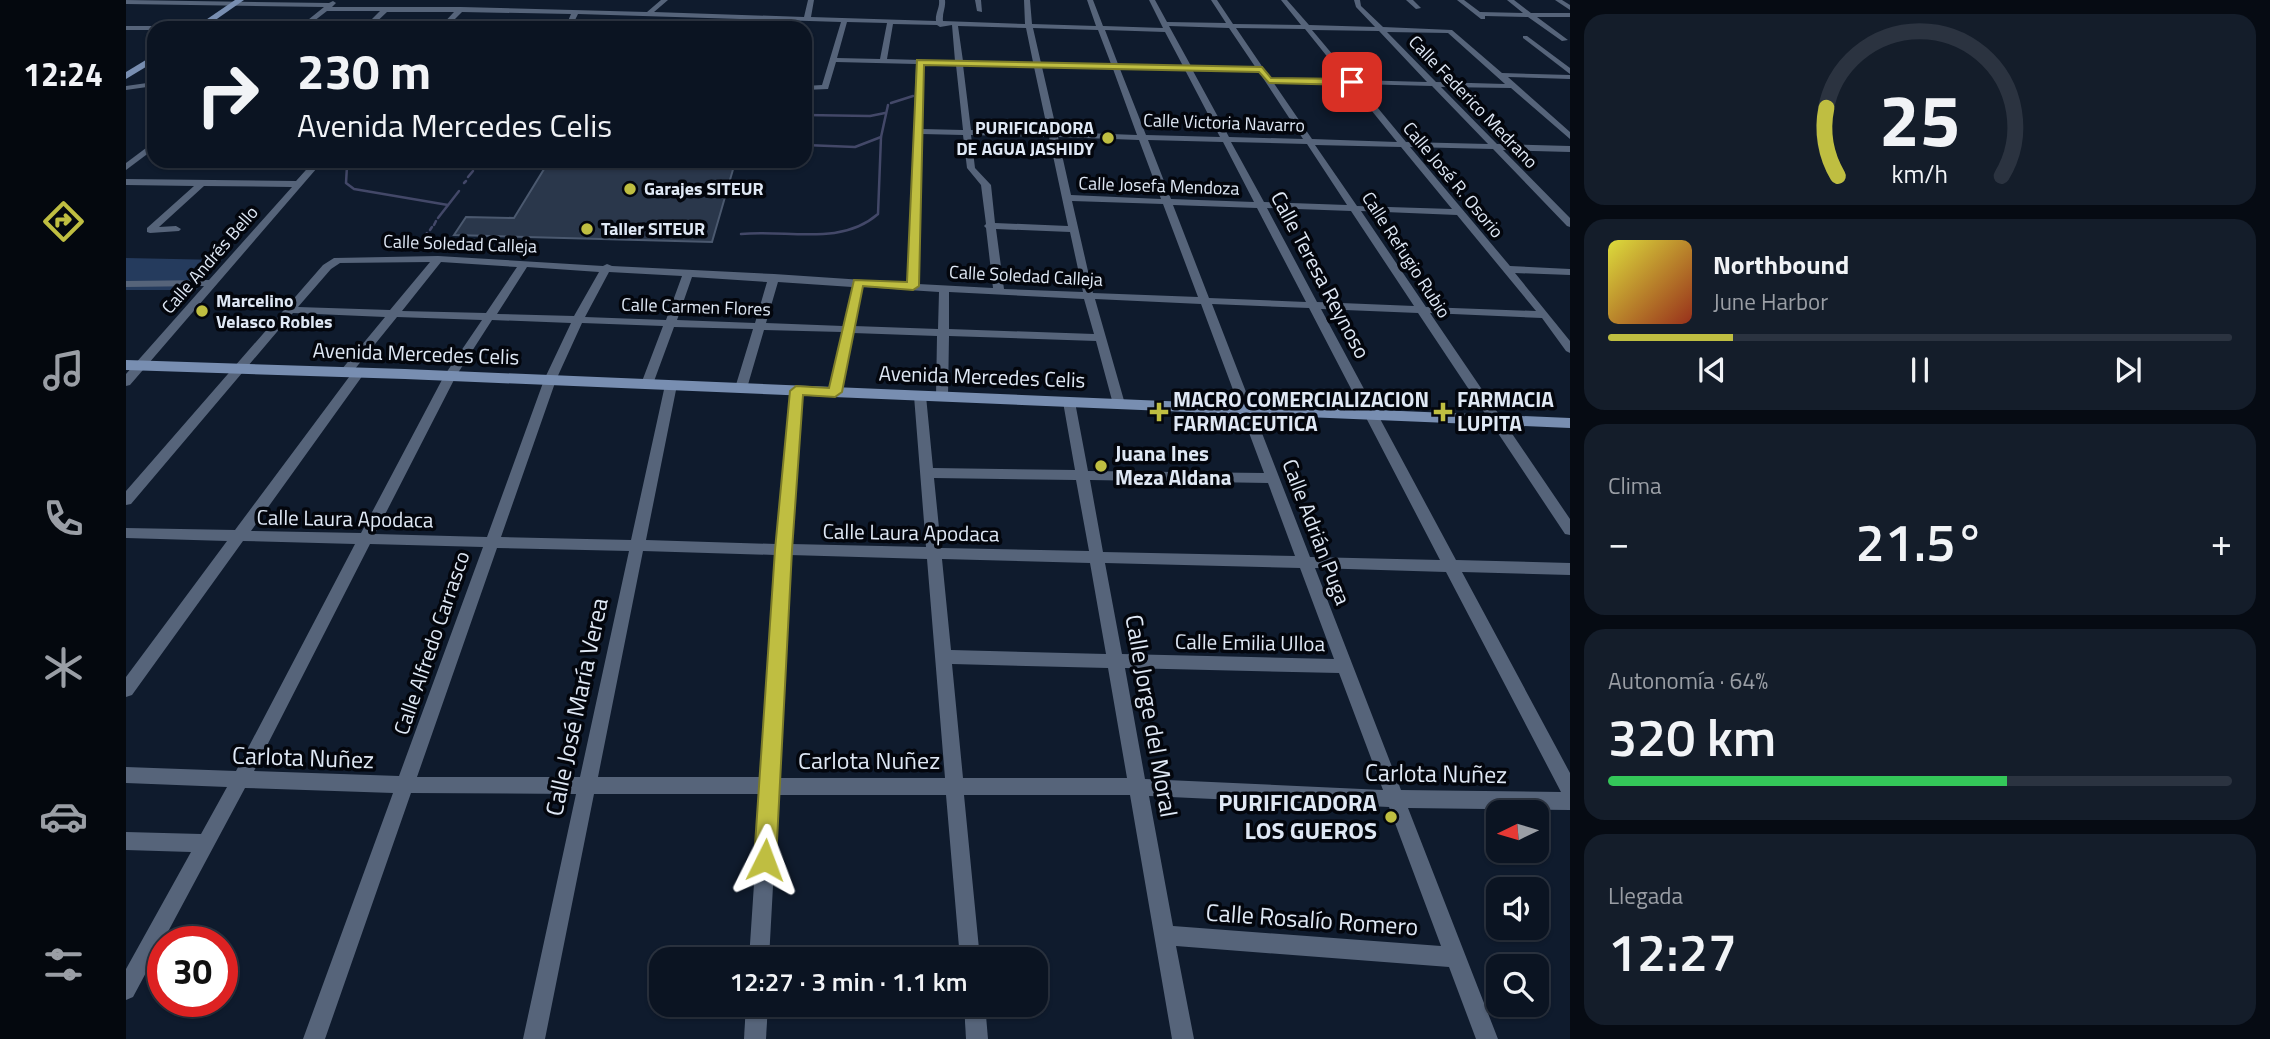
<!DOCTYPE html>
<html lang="es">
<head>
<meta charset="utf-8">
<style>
  body { margin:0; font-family:"Titillium Web",sans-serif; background:#141d2a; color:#f1f3f6; height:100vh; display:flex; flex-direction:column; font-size:26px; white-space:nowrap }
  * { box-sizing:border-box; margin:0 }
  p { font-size:23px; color:#9a9ea5 }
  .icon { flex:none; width:38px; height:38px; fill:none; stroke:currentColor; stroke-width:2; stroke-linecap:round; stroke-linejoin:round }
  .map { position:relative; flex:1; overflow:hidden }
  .drawer { display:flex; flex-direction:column; gap:14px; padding:14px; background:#060b13; width:700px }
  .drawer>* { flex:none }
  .top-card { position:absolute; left:21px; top:21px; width:665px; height:147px; border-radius:21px; box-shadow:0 2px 5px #0004,0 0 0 2px #2b3340; background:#0b1422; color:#f1f3f6; overflow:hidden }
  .needle { width:46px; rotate:265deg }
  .tools { position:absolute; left:1360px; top:800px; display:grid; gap:14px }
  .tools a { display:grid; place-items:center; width:63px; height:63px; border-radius:14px; background:#0b1422; box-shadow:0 2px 5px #0004,0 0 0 2px #2b3340; font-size:35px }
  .speed { position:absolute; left:21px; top:926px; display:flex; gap:14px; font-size:35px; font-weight:700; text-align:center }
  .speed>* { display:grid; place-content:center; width:91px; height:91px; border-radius:50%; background:#0b1422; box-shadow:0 2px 5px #0004,0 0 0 2px #2b3340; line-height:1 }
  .speed .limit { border:10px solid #d22; background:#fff; color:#111 }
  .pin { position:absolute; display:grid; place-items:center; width:60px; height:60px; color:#fff; margin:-30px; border-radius:14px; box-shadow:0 4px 10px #0006 }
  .me { position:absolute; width:77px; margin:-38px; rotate:3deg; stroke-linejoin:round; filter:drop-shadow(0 0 5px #0008) }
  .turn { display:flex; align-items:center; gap:24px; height:147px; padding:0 35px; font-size:32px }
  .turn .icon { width:91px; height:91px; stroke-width:2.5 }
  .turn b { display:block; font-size:49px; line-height:60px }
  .big { font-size:52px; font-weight:600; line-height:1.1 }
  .drawer .tile { flex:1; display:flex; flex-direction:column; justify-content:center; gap:10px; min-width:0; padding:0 24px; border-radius:21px; background:#141d2a }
  .drawer .dial { align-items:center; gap:0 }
  .dial svg { height:182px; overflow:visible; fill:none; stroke:#2b3340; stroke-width:7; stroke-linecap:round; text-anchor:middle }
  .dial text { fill:#f1f3f6; stroke:none }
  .song { display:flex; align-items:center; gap:21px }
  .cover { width:84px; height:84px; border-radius:10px; background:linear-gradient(135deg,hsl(60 70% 55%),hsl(10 70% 35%)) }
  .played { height:7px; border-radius:4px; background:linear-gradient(90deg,#bfbe41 20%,#2b3340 20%) }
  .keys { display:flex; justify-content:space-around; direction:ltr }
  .heat { display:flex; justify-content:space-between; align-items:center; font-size:38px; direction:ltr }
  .charge { height:10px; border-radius:5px; background:linear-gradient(90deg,#34c759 64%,#2b3340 0) }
  .trip { position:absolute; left:523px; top:947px; width:399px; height:70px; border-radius:21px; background:#0b1422; box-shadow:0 2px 5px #0004,0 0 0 2px #2b3340; font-weight:600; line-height:70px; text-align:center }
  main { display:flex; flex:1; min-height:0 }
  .menu { display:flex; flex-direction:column; width:126px; justify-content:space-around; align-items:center; background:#04080e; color:#9a9ea5 }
  .menu .icon { width:49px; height:49px }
  .menu .on { color:#bfbe41 }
  .menu b { font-size:32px; color:#f1f3f6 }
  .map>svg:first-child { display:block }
</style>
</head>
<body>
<main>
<nav class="menu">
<b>12:24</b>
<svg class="icon on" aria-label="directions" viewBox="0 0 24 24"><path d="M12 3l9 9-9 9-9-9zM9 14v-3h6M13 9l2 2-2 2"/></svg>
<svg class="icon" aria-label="music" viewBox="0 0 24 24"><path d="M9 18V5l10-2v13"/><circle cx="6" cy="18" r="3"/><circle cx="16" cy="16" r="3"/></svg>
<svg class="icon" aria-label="phone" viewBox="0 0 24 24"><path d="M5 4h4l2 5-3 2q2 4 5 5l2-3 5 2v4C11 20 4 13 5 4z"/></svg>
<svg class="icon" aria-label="climate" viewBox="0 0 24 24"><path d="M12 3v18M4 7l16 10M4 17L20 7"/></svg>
<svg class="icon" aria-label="car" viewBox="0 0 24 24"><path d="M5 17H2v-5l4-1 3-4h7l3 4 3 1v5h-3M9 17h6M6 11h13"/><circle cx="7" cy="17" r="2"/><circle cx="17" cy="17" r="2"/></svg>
<svg class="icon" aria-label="filters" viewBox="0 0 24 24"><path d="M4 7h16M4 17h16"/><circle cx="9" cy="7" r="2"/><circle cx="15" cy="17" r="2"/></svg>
</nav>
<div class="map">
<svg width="1444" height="1039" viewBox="0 0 1444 1039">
  <rect width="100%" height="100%" fill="#0f1b2d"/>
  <path fill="#253b5d" d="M0,258L96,260L70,290H0Z"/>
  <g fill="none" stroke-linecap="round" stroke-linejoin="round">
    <g stroke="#434868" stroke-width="2.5">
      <path d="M765,103L787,96"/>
      <path d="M679,115L744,116L759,113"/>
      <path d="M679,145L729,147L755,137"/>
      <path d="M221,166L220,183L228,189L322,205"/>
      <path d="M342,177L347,171"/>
      <path d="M338,183L340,181"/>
      <path d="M312,218L333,191"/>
      <path d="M308,225L310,221"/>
      <path d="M304,230L306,227"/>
      <path d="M615,234C661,229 714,247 752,214L755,137L762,105"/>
      <path d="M296,241L301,233"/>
    </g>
  </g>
  <path fill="#2a374b" stroke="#4b596f" stroke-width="2" d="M423,161H475L608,166L586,242L328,235L340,217L388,218Z"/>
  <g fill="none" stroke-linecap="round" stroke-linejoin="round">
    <g fill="#56647a" fill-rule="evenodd">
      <path d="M0,0L203,3L207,1L210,3L206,7H335L521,12L535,0H542L528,12L678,17L682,0H688L685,17L810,21C809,13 814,8 813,0H819C820,8 816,13 817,21L899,24L898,0H904L906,24L970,26L961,0H967L977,26L1037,28L1023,0H1029L1041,22L1100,23L1085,0H1091L1107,24L1175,25L1155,0H1161L1183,25L1249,27L1230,7L1228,0H1234L1235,6L1257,27L1326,30L1376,73L1444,75V79L1382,77L1444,132V139L1385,88L1315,87L1371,144L1444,146V152L1377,150L1444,218V227L1441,226L1367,149L1284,147L1384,266L1444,269V275L1389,273L1444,341V353L1440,351L1416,318L1304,313L1444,519V535L1439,534L1292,313L1195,309L1330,560L1444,563V575L1336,572L1444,773V810L1282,808L1372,1039H1350L1323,967L1050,946L1068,1039H1046L1004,795H838L854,959H834L820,795H652L643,959H623L634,794H468L419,1039H397L450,794L285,793L199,1039H177L267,793L119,788L7,997L0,1000V969L65,852L0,850V832L75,834L101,787L0,783V767L110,771L229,544L117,541L6,695L0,697V677L101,541L0,538V528L109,530L229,369L233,368L239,372L237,375L125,531L235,533L318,376L356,320L271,317L224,375H216V369L259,317L167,313L5,504L0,505V491L197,265L208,258L312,256L477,266L481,264L486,266L648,274L782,283L790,64L710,62L702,89L679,90V86L696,85L715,22L452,14L445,28H439L445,14L336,12L320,28H313L328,12H261L244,28H237L254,11H201L179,28H172L198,7L0,4ZM721,22L761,23L754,59L711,58ZM767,24L811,25L814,27L826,25L829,61L761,59ZM832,26L900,28L907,62L837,61ZM1043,26L1103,28L1130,68L1065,66ZM907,28L972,30L985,64L915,63ZM1110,28L1179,29L1220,80L1144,78ZM979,30L1039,32L1057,66L992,64ZM1186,30L1253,31L1301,82L1228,80ZM1261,32L1322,33L1379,84L1310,82ZM798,64L830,65L837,130L796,129ZM837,65L908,67L922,132L845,130ZM916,67L987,69L1011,135L931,132ZM994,69L1059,70L1094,137L1020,135ZM1067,71L1133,72L1177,139L1103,137ZM1147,82L1224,84L1271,142L1186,139ZM1232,84L1306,86L1362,144L1280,142ZM796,134L837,135L841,168L855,185L860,224L858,226L860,228L867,288L792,284ZM845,135L923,137L942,226L869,223L865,185L849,168ZM932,137L1013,140L1035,199L945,195ZM1022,140L1097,142L1128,202L1045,199ZM1105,142L1181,144L1221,205L1138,202ZM1189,145L1275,147L1326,209L1231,206ZM946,201L1037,204L1072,297L967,293ZM1047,205L1131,208L1180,302L1083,298ZM1141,208L1225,211L1288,306L1191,302ZM1235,211L1331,215L1410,311L1300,307ZM870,229L944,232L957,292L878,289ZM304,262L264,310L172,307L205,269L214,263ZM315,262L391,267L360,313L276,311ZM401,267L473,272L448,316L371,314ZM483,272L556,276L540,320L459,317ZM566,277L641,282L629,323L551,320ZM652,282L726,287L717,326L640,323ZM736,287L813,292L812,329L728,326ZM823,292L958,299L968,334L823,329ZM969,299L1075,304L1138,473L962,471L949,402L943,398L937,402L949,470L807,468L800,396L794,392L788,396L800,547L665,544L676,391L670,387L664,391L650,544L520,540L551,385L545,381L539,385L505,540L375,537L430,380L456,323L537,326L515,384L521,388L527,384L548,327L627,329L609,388L615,392L621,388L638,330L716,332L703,392L709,396L715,392L727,333L811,336L810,397L816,401L822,397L823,336L970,341L987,404L993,408L999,404ZM1086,304L1183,308L1314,560L1184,557ZM366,320L445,323L418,380L361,537L249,534L330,376ZM808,478L950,480L963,551L815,548ZM964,480L1142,483L1169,556L977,552ZM244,544L357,547L273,776L128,771ZM371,548L503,551L454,777H291ZM517,551L649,555L635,777H472ZM664,555L801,559L819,778H653ZM816,559L964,563L980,654L825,650ZM979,563L1174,568L1208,659L996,654ZM1189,568L1320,572L1435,792L1275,790ZM826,664L982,668L1001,778H837ZM999,668L1213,673L1257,790L1019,779ZM1023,796L1263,807L1315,946L1047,926Z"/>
      <path d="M849,0H855L856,12L851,11Z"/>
      <path d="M1280,0H1287L1295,8L1290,9Z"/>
      <path d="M1331,0H1338L1354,12L1397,13L1381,0H1388L1405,13H1444V17H1411L1442,40L1436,41L1402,17L1359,16V19H1355Z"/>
      <path d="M1429,0H1436L1444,5V10Z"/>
      <path d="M111,25L154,26L157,28H108Z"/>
      <path d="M531,25L553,28H528Z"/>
      <path d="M0,26H28L31,28H28V30H0Z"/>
      <path d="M1397,36H1401L1444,68V74L1397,38Z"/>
      <path d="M28,82V86L0,90V86Z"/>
      <path d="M28,142V149L0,170V163Z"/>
      <path d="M188,161H197L4,385L0,386V374L78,286L0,287V281L83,280L166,187L78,186L33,227L50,226L55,229L53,231L24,233L21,232V228L68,186L0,185V179L170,181Z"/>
      <path d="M620,1004H642L640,1039H618Z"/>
      <path d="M838,1004H859L862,1039H840Z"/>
    </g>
    <g fill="#788eb1" fill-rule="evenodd">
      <path d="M109,0H118L78,28H68Z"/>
      <path d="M28,55V62L0,79V72Z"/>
      <path d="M0,360L279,369L1444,418V428L279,379L0,370Z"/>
    </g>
  </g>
  <path fill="#bfbe41" stroke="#7c7c2a" stroke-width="2" d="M791,60L1136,67L1145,78L1226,79L1230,82L1226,85L1143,83L1133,72L798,65L793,286L787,290L737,286L716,392L709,397L677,395L666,550L650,860L647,867L639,870L631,867L628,860L649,550L664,391L670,386L703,388L728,280L781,282Z"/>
  <g fill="#bfbe41" stroke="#03060d" stroke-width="2.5">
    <circle cx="982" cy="138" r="7"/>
    <circle cx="504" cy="189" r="7"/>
    <circle cx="461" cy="229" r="7"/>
    <circle cx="76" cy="311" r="7"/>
    <path d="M1029.5 401.5h7v7h7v7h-7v7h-7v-7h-7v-7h7z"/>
    <path d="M1313.5 401.5h7v7h7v7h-7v7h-7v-7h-7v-7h7z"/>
    <circle cx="975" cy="466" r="7"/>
    <circle cx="1265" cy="817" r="7"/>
  </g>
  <g text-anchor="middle" stroke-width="7" stroke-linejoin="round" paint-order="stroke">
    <g font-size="18" fill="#dfe8f5" stroke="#03060d">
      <text transform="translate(1347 102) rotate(46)" y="6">Calle Federico Medrano</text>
      <text transform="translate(1098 123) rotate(2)" y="6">Calle Victoria Navarro</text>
      <text transform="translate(1327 180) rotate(50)" y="6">Calle José R. Osorio</text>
      <text transform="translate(1033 186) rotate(2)" y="6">Calle Josefa Mendoza</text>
      <text transform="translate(334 244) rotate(2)" y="6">Calle Soledad Calleja</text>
      <text transform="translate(1280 255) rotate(57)" y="6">Calle Refugio Rubio</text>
      <text transform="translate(84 260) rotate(-49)" y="6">Calle Andrés Bello</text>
      <text transform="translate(900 276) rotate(3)" y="6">Calle Soledad Calleja</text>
      <text transform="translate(570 307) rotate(2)" y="6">Calle Carmen Flores</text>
    </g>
    <g font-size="18" font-weight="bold" fill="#dfe8f5" stroke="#03060d" text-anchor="start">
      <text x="968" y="134" text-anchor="end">PURIFICADORA<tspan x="968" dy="21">DE AGUA JASHIDY</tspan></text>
      <text x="518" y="195">Garajes SITEUR</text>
      <text x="475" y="235">Taller SITEUR</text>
      <text x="90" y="307">Marcelino<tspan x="90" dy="21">Velasco Robles</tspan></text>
    </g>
    <g font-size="21" fill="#dfe8f5" stroke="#03060d">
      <text transform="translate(1194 275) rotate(62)" y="7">Calle Teresa Reynoso</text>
      <text transform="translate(290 354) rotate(2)" y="7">Avenida Mercedes Celis</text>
      <text transform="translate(856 377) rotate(2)" y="7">Avenida Mercedes Celis</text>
      <text transform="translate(219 519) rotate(1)" y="7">Calle Laura Apodaca</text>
      <text transform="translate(1190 532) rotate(69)" y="7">Calle Adrián Puga</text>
      <text transform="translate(785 533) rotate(1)" y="7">Calle Laura Apodaca</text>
      <text transform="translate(306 643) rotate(-71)" y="7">Calle Alfredo Carrasco</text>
      <text transform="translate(1124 643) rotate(1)" y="7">Calle Emilia Ulloa</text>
    </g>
    <g font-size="21" font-weight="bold" fill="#dfe8f5" stroke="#03060d" text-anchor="start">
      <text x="1047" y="407">MACRO COMERCIALIZACION<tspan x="1047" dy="24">FARMACEUTICA</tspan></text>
      <text x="1331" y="407">FARMACIA<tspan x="1331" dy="24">LUPITA</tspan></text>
      <text x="989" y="461">Juana Ines<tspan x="989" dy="24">Meza Aldana</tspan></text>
    </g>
    <g font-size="24" fill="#dfe8f5" stroke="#03060d">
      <text transform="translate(451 707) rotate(-78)" y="8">Calle José María Verea</text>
      <text transform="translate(1025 716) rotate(80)" y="8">Calle Jorge del Moral</text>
      <text transform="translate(177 758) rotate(2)" y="8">Carlota Nuñez</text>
      <text x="743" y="769">Carlota Nuñez</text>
      <text transform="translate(1310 774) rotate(1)" y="8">Carlota Nuñez</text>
      <text transform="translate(1186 920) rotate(4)" y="8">Calle Rosalío Romero</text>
    </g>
    <g font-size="24" font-weight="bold" fill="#dfe8f5" stroke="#03060d" text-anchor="end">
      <text x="1251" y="811">PURIFICADORA<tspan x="1251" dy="28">LOS GUEROS</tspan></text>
    </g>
  </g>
</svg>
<div class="tools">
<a><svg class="needle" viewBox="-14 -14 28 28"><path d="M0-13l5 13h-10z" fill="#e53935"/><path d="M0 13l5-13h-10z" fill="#9a9ea5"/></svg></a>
<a><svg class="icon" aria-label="sound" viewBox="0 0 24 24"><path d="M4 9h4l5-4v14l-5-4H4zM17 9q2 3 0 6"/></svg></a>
<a><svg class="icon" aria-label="search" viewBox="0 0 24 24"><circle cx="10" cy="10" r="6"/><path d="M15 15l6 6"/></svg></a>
</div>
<div class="speed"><div class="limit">30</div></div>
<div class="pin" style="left:1226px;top:82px;background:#d93025"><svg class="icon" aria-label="arrive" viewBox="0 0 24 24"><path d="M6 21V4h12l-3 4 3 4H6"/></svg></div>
<svg class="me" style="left:639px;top:860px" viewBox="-20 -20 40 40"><path d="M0-17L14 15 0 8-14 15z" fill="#bfbe41" stroke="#fff" stroke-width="4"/></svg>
<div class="trip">12:27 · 3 min · 1.1 km</div>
<div class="top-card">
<div class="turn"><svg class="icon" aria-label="right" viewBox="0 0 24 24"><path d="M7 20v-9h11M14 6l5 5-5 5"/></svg><div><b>230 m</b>Avenida Mercedes Celis</div></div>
</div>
</div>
<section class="drawer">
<div class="tile dial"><svg viewBox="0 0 100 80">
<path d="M14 69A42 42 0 1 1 86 69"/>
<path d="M14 69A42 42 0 0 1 9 39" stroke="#bfbe41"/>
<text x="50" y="56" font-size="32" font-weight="700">25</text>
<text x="50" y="72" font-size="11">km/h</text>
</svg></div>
<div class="tile">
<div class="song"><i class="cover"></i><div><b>Northbound</b><p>June Harbor</p></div></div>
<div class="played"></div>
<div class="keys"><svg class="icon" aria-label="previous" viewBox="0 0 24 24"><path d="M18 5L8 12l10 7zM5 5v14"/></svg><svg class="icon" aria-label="pause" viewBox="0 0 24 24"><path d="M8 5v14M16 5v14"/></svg><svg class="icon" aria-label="next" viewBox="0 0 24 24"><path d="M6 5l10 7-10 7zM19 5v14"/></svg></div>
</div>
<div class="tile"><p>Clima</p>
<div class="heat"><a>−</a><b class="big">21.5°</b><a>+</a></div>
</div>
<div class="tile"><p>Autonomía · 64%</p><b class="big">320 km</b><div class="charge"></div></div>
<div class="tile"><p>Llegada</p><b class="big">12:27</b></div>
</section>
</main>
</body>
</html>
